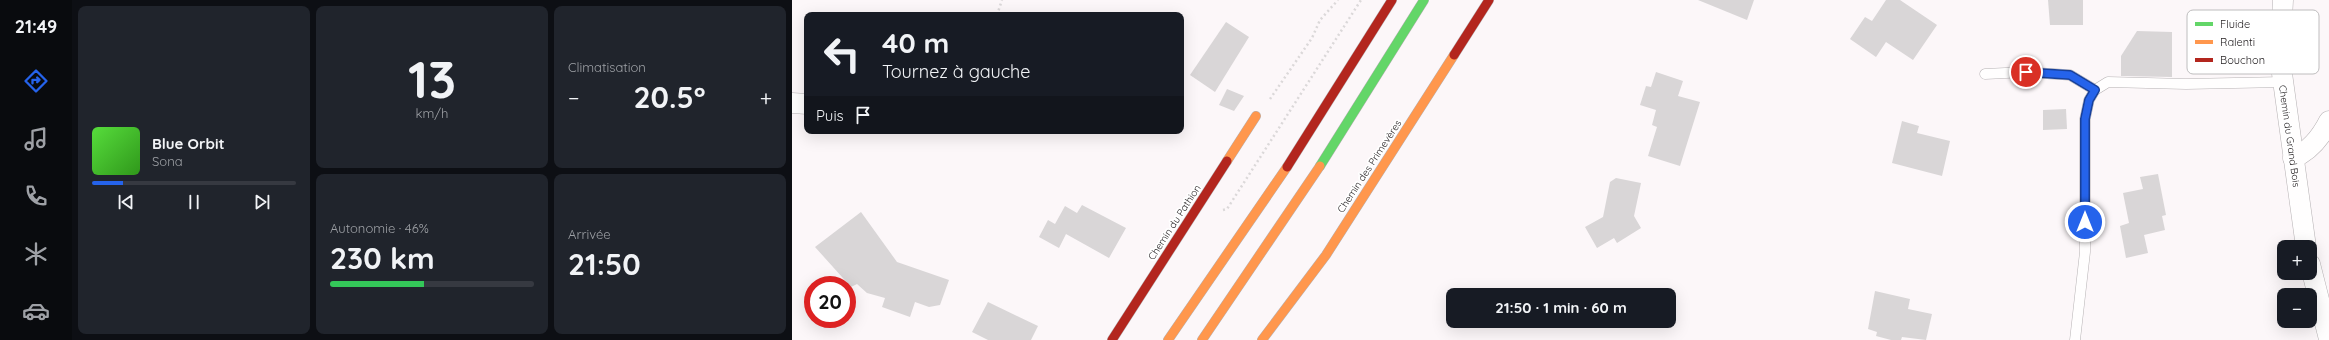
<!DOCTYPE html>
<html lang="fr">
<head>
<meta charset="utf-8">
<style>
  body { margin:0; font-family:Quicksand,sans-serif; background:#20242c; color:#f1f3f6; height:100vh; display:flex; flex-direction:column; font-size:15px; white-space:nowrap }
  * { box-sizing:border-box; margin:0 }
  p { font-size:13px; color:#9ea1a6 }
  .icon { flex:none; width:22px; height:22px; fill:none; stroke:currentColor; stroke-width:2; stroke-linecap:round; stroke-linejoin:round }
  .map { position:relative; flex:1; overflow:hidden }
  .panel { display:flex; flex-direction:column; gap:6px; padding:6px; background:#0d0f14; width:720px }
  .panel>* { flex:none }
  .hud { position:absolute; left:12px; top:12px; width:380px; height:122px; border-radius:8px; box-shadow:0 4px 16px #0002; background:#171b24; color:#f1f3f6; overflow:hidden }
  .controls { position:absolute; left:1485px; top:240px; display:grid; gap:8px }
  .controls a { display:grid; place-items:center; width:40px; height:40px; border-radius:8px; background:#171b24; box-shadow:0 4px 16px #0002; font-size:20px }
  .speed { position:absolute; left:12px; top:276px; display:flex; gap:8px; font-size:20px; font-weight:700; text-align:center }
  .speed>* { display:grid; place-content:center; width:52px; height:52px; border-radius:50%; background:#171b24; box-shadow:0 4px 16px #0002; line-height:1 }
  .speed .limit { border:6px solid #d22; background:#fff; color:#111 }
  .pin { position:absolute; display:grid; place-items:center; width:34px; height:34px; color:#fff; margin:-17px; border:2px solid #fff; border-radius:50%; box-shadow:0 1px 4px #0007 }
  .me { position:absolute; width:44px; margin:-22px; rotate:0deg; stroke-linejoin:round; filter:drop-shadow(0 0 3px #0008) }
  .turn { display:flex; align-items:center; gap:14px; height:84px; padding:0 12px; font-size:18px }
  .turn .icon { width:52px; height:52px; stroke-width:2.5 }
  .turn b { display:block; font-size:28px; line-height:34px }
  .then { display:flex; align-items:center; height:38px; padding:0 12px; background:#0003; gap:8px; font-size:15px }
  .big { font-size:30px; font-weight:700; line-height:1.1 }
  .panel .widget { flex:1; display:flex; flex-direction:column; justify-content:center; gap:6px; min-width:0; padding:0 14px; border-radius:8px; background:#20242c }
  .panel .dial { align-items:center; gap:0 }
  .dial b { font-size:52px; line-height:1 }
  .song { display:flex; align-items:center; gap:12px }
  .cover { width:48px; height:48px; border-radius:6px; background:linear-gradient(135deg,hsl(110 70% 55%),hsl(110 70% 35%)) }
  .played { height:4px; border-radius:2px; background:linear-gradient(90deg,#2563eb 15%,#363941 15%) }
  .keys { display:flex; justify-content:space-around; direction:ltr }
  .heat { display:flex; justify-content:space-between; align-items:center; font-size:22px; direction:ltr }
  .charge { height:6px; border-radius:3px; background:linear-gradient(90deg,#34c759 46%,#363941 0) }
  .panel .tiles { flex:1; display:grid; gap:6px; grid-template-columns:repeat(3,1fr) }
  .widget:first-child { grid-row:span 2 }
  .trip { position:absolute; left:654px; top:288px; width:230px; height:40px; border-radius:8px; background:#171b24; box-shadow:0 4px 16px #0002; font-weight:700; line-height:40px; text-align:center }
  main { display:flex; flex:1; min-height:0 }
  .dock { display:flex; flex-direction:column; width:72px; justify-content:space-around; align-items:center; background:#090b0e; color:#9ea1a6 }
  .dock .icon { width:28px; height:28px }
  .dock .active { color:#2563eb }
  .dock b { font-size:18px; color:#f1f3f6 }
  .map>svg:first-child { display:block }
</style>
</head>
<body>
<main>
<nav class="dock">
<b>21:49</b>
<svg class="icon active" aria-label="directions" viewBox="0 0 24 24"><path d="M12 3l9 9-9 9-9-9zM9 14v-3h6M13 9l2 2-2 2"/></svg>
<svg class="icon" aria-label="music" viewBox="0 0 24 24"><path d="M9 18V5l10-2v13"/><circle cx="6" cy="18" r="3"/><circle cx="16" cy="16" r="3"/></svg>
<svg class="icon" aria-label="phone" viewBox="0 0 24 24"><path d="M5 4h4l2 5-3 2q2 4 5 5l2-3 5 2v4C11 20 4 13 5 4z"/></svg>
<svg class="icon" aria-label="climate" viewBox="0 0 24 24"><path d="M12 3v18M4 7l16 10M4 17L20 7"/></svg>
<svg class="icon" aria-label="car" viewBox="0 0 24 24"><path d="M5 17H2v-5l4-1 3-4h7l3 4 3 1v5h-3M9 17h6M6 11h13"/><circle cx="7" cy="17" r="2"/><circle cx="17" cy="17" r="2"/></svg>
</nav>
<section class="panel">
<div class="tiles">
<div class="widget">
<div class="song"><i class="cover"></i><div><b>Blue Orbit</b><p>Sona</p></div></div>
<div class="played"></div>
<div class="keys"><svg class="icon" aria-label="previous" viewBox="0 0 24 24"><path d="M18 5L8 12l10 7zM5 5v14"/></svg><svg class="icon" aria-label="pause" viewBox="0 0 24 24"><path d="M8 5v14M16 5v14"/></svg><svg class="icon" aria-label="next" viewBox="0 0 24 24"><path d="M6 5l10 7-10 7zM19 5v14"/></svg></div>
</div>
<div class="widget dial"><b>13</b><p>km/h</p></div>
<div class="widget"><p>Climatisation</p>
<div class="heat"><a>−</a><b class="big">20.5°</b><a>+</a></div>
</div>
<div class="widget"><p>Autonomie · 46%</p><b class="big">230 km</b><div class="charge"></div></div>
<div class="widget"><p>Arrivée</p><b class="big">21:50</b></div>
</div>
</section>
<div class="map">
<svg width="1537" height="340" viewBox="0 0 1537 340">
  <rect width="100%" height="100%" fill="#fcf7f9"/>
  <g fill="#d9d6d7">
    <path d="M906,0H962L955,20Z"/>
    <path d="M1094,0H1108L1145,25L1121,60L1094,42L1084,57L1058,39L1073,17L1080,21Z"/>
    <path d="M1256,0H1291V25H1258Z"/>
    <path d="M434,22L457,37L423,92L398,75Z"/>
    <path d="M1345,31L1380,32V77L1329,76V56Z"/>
    <path d="M864,72L891,81L886,96L908,102L888,166L856,156L865,127L860,125L864,110L848,105L854,86L859,87Z"/>
    <path d="M435,89L452,96L442,111L427,105Z"/>
    <path d="M1274,109L1275,129L1251,130V110Z"/>
    <path d="M1110,121L1127,126L1125,133L1158,141L1150,176L1100,163Z"/>
    <path d="M1366,174L1374,215L1370,216L1373,230L1352,235L1356,253L1334,258L1328,226L1337,223L1331,193L1351,189L1348,177Z"/>
    <path d="M824,178L849,183L842,216L849,228L825,243L822,238L805,248L793,227L811,217L818,182Z"/>
    <path d="M290,205L334,228L317,258L274,234L267,248L247,237L256,220L263,224L273,206L285,213Z"/>
    <path d="M69,212L105,262L157,280L148,305L137,307L123,302L118,317L90,307L93,298L75,293L65,284L59,287L23,247Z"/>
    <path d="M1083,291L1118,299L1116,309L1140,314L1134,340L1110,337L1109,340H1099L1084,336L1085,332L1076,329Z"/>
    <path d="M196,302L246,326L239,340H196L180,332Z"/>
  </g>
  <g fill="none" stroke-linecap="round" stroke-linejoin="round">
    <defs>
      <g id="lane">
        <path d="M1193,74L1234,72L1278,75L1303,90"/>
        <path d="M1283,340L1293,252V119L1297,100L1303,90L1316,82L1394,84L1491,82"/>
      </g>
      <g id="street">
        <path d="M1491,0L1488,59L1514,247"/>
        <path d="M0,103L15,104"/>
        <path d="M1501,158C1518,151 1529,137 1537,121"/>
        <path d="M1518,264L1537,339"/>
      </g>
      <path id="fast" d="M528,166L632,0"/>
      <g id="slow">
        <path d="M435,161L464,116"/>
        <path d="M376,340L495,167"/>
        <path d="M410,340L528,166"/>
        <path d="M470,340L534,255L662,55"/>
      </g>
      <g id="jam">
        <path d="M662,55L697,0"/>
        <path d="M495,167L600,0"/>
        <path d="M320,340L435,161"/>
      </g>
    </defs>
    <use href="#lane" stroke="#b6b2b4" stroke-width="11"/>
    <use href="#street" stroke="#b6b2b4" stroke-width="21"/>
    <use href="#fast" stroke="#b6b2b4" stroke-width="10"/>
    <use href="#slow" stroke="#b6b2b4" stroke-width="10"/>
    <use href="#jam" stroke="#b6b2b4" stroke-width="10"/>
    <g stroke="#dbd8d9" stroke-width="2.5" stroke-dasharray="2 3" stroke-linecap="butt">
      <path d="M205,15L210,0"/>
      <path d="M478,99L520,38L528,20L546,0"/>
      <path d="M431,210L435,209L569,0"/>
    </g>
    <use href="#lane" stroke="#fffefe" stroke-width="10"/>
    <use href="#street" stroke="#fffefe" stroke-width="20"/>
    <use href="#fast" stroke="#63d668" stroke-width="9"/>
    <use href="#slow" stroke="#ff974d" stroke-width="9"/>
    <use href="#jam" stroke="#b3261e" stroke-width="9"/>
  </g>
  <g fill="none" stroke-linecap="round" stroke-linejoin="round">
    <defs>
      <path id="route" d="M1234,72L1278,75L1303,90L1297,100L1293,119V222"/>
    </defs>
    <use href="#route" stroke="#184099" stroke-width="10"/>
    <use href="#route" stroke="#2563eb" stroke-width="7"/>
  </g>
  <g text-anchor="middle" stroke-width="3.5" stroke-linejoin="round" paint-order="stroke">
    <g font-size="10" fill="#272325" stroke="#fff">
      <text transform="translate(1498 136) rotate(82)" y="4">Chemin du Grand Bois</text>
      <text transform="translate(577 166) rotate(-57)" y="4">Chemin des Primevères</text>
      <text transform="translate(382 222) rotate(-57)" y="4">Chemin du Pathion</text>
    </g>
  </g>
  <rect x="1395" y="10" width="132" height="64" rx="6" fill="#fff" stroke="#bebdbe" stroke-width="1"/>
  <rect x="1403" y="22" width="18" height="4" fill="#63d668"/>
  <rect x="1403" y="40" width="18" height="4" fill="#ff974d"/>
  <rect x="1403" y="58" width="18" height="4" fill="#b3261e"/>
  <g font-size="11" fill="#272325">
    <text x="1428" y="28">Fluide</text>
    <text x="1428" y="46">Ralenti</text>
    <text x="1428" y="64">Bouchon</text>
  </g>
</svg>
<div class="controls">
<a>+</a>
<a>−</a>
</div>
<div class="speed"><div class="limit">20</div></div>
<div class="pin" style="left:1234px;top:72px;background:#d93025"><svg class="icon" aria-label="arrive" viewBox="0 0 24 24"><path d="M6 21V4h12l-3 4 3 4H6"/></svg></div>
<svg class="me" style="left:1293px;top:222px" viewBox="-20 -20 40 40"><circle r="17" fill="#2563eb" stroke="#fff" stroke-width="3"/><path d="M0-11L8 9 0 5-8 9z" fill="#fff"/></svg>
<div class="trip">21:50 · 1 min · 60 m</div>
<div class="hud">
<div class="turn"><svg class="icon" aria-label="left" viewBox="0 0 24 24"><path d="M17 20v-9H6M10 6l-5 5 5 5"/></svg><div><b>40 m</b>Tournez à gauche</div></div>
<div class="then">Puis<svg class="icon" aria-label="arrive" viewBox="0 0 24 24"><path d="M6 21V4h12l-3 4 3 4H6"/></svg></div>
</div>
</div>
</main>
</body>
</html>
